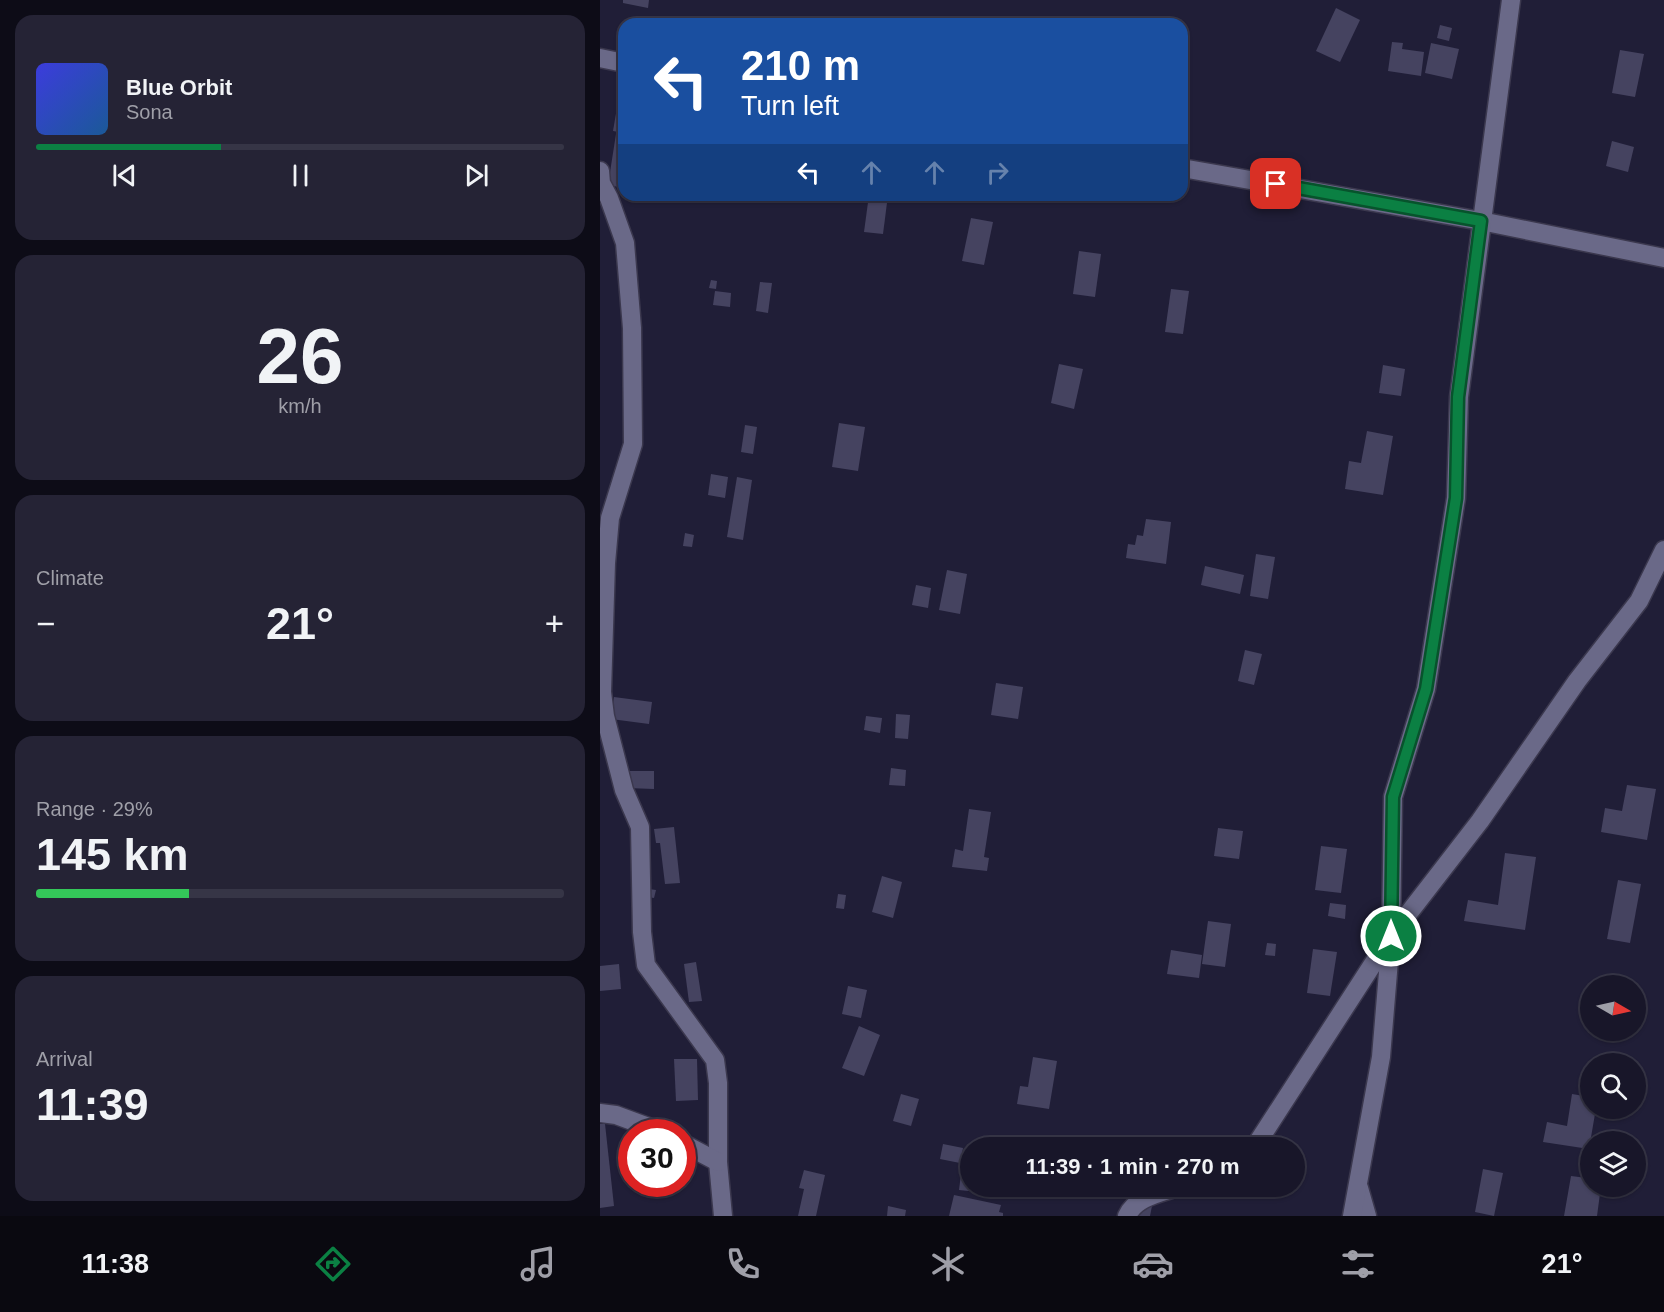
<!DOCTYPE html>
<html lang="en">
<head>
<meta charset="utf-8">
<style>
  body { margin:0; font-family:Helvetica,sans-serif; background:#252335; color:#f1f3f6; height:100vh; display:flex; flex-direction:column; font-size:22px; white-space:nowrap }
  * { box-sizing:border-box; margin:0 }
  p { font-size:20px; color:#9f9fa8 }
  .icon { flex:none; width:33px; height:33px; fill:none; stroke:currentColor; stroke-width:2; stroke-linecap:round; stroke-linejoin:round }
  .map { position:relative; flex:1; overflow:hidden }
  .panel { display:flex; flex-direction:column; gap:15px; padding:15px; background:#0d0c17; width:600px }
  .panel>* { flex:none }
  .banner { position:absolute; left:18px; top:18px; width:570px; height:183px; border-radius:18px; box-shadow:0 2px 4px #0004,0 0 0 2px #363546; background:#1a4fa0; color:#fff; overflow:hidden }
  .needle { width:39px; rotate:99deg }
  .tools { position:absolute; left:980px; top:975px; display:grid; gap:12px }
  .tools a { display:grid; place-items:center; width:66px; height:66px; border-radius:50%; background:#181629; box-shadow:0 2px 4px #0004,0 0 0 2px #363546; font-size:30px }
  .speed { position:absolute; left:18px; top:1119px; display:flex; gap:12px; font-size:30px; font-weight:700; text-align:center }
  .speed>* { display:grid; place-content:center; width:78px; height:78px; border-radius:50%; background:#181629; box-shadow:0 2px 4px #0004,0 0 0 2px #363546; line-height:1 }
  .speed .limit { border:9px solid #d22; background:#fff; color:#111 }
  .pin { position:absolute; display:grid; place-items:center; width:51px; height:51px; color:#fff; margin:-26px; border-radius:12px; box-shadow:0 3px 9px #0006 }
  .me { position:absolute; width:66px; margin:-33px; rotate:0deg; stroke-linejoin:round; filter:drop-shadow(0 0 4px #0008) }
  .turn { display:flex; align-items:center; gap:21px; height:126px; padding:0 24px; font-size:27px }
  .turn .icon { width:78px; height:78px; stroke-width:2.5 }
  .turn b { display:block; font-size:42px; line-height:51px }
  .lanes { display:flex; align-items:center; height:57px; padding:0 24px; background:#0003; justify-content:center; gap:30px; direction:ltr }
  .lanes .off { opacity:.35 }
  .big { font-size:45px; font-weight:600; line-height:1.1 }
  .panel .card { flex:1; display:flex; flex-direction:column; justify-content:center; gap:9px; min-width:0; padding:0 21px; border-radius:18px; background:#252335 }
  .panel .dial { align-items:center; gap:0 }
  .dial b { font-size:78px; line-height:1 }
  .song { display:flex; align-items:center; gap:18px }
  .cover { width:72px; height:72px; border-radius:9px; background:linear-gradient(135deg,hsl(240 70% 55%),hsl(210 70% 35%)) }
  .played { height:6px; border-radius:3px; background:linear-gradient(90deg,#0b8043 35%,#363546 35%) }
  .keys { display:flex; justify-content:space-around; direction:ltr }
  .heat { display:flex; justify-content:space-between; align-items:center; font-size:33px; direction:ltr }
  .charge { height:9px; border-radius:4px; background:linear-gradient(90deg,#34c759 29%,#363546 0) }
  .trip { position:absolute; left:360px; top:1137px; width:345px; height:60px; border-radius:30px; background:#181629; box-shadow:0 2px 4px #0004,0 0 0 2px #363546; font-weight:600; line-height:60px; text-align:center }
  .tabs { display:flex; height:96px; justify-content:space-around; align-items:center; background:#0a0910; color:#9f9fa8 }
  .tabs .icon { width:42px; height:42px }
  .tabs .selected { color:#0b8043 }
  .tabs b { font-size:27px; color:#f1f3f6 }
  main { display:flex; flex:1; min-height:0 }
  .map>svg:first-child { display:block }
</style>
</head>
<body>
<main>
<section class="panel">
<div class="card">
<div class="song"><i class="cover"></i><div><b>Blue Orbit</b><p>Sona</p></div></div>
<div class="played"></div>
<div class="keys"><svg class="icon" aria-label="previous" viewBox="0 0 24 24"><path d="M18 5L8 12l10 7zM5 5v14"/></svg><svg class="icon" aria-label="pause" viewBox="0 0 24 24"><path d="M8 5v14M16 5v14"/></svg><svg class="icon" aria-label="next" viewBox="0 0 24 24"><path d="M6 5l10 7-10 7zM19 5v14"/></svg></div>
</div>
<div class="card dial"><b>26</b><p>km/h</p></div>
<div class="card"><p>Climate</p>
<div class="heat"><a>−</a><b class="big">21°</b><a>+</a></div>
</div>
<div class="card"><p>Range · 29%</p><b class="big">145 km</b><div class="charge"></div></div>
<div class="card"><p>Arrival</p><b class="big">11:39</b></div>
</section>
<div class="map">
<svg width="1064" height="1216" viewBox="0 0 1064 1216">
  <rect width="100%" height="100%" fill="#201e37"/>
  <g fill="#454360">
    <path d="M23,0H49L48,8L23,3Z"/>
    <path d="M736,8L760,20L740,62L716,51Z"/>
    <path d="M840,25L852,28L849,41L837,38Z"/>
    <path d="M792,42L803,43L802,49L824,52L821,76L788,71Z"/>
    <path d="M831,43L859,49L852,79L825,73Z"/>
    <path d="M1020,50L1044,54L1035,97L1012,93Z"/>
    <path d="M19,96L24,97V133L13,131Z"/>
    <path d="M16,134L24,136V188L8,185Z"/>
    <path d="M1012,141L1034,147L1028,172L1006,166Z"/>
    <path d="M269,195H288L283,234L264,232Z"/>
    <path d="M371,218L393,222L384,265L362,261Z"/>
    <path d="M479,251L501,254L495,297L473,294Z"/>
    <path d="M111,280L117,281L116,289L109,288Z"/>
    <path d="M160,282L172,283L168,313L156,311Z"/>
    <path d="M571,289L589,291L583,334L565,332Z"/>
    <path d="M115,291L131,293L130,307L113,305Z"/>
    <path d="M459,364L483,369L474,409L451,403Z"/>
    <path d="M783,365L805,369L801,396L779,393Z"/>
    <path d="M239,423L265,427L258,471L232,467Z"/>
    <path d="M145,425L157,427L153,454L141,452Z"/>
    <path d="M767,431L793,436L783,495L745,489L749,461L761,463Z"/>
    <path d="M111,474L128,477L125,498L108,495Z"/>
    <path d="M137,477L152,480L143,540L127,537Z"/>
    <path d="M546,519L571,522L566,564L526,558L528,544L535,545L537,535L543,536Z"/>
    <path d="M85,533L94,535L92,547L83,546Z"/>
    <path d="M656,554L675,557L668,599L650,596Z"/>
    <path d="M605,566L644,575L640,594L601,585Z"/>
    <path d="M347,570L367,574L360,614L339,610Z"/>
    <path d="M316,585L331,588L328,608L312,605Z"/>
    <path d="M645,650L662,654L654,685L638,681Z"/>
    <path d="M396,683L423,687L418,719L391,715Z"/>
    <path d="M14,697L52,702L49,724L11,719Z"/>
    <path d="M296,714L310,715L308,739L295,738Z"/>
    <path d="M266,716L282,718L280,733L264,730Z"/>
    <path d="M291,768L306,770L305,786L289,785Z"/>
    <path d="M27,771H54V789L27,788Z"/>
    <path d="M1027,785L1056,789L1047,840L1001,832L1005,808L1022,811Z"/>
    <path d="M369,809L391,812L384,857L389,858L387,871L352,867L355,849L363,851Z"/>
    <path d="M74,827L80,883L65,884L60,843H56L54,829Z"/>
    <path d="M618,828L643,831L639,859L614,856Z"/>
    <path d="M721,846L747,849L741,893L715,890Z"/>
    <path d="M905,853L936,857L925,930L864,921L868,900L898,905Z"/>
    <path d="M282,876L302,882L293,918L272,912Z"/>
    <path d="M1018,880L1041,884L1030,943L1007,939Z"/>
    <path d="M49,889L56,890L54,898L48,897Z"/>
    <path d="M238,894L246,895L244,909L236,908Z"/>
    <path d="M730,903L746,905L745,919L728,916Z"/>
    <path d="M608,921L631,924L625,967L602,964Z"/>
    <path d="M667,943L676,944L675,956L665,955Z"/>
    <path d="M713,949L737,952L730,996L707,993Z"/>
    <path d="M571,950L602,955L599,978L567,974Z"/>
    <path d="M96,962L102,1001L89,1002L84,964Z"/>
    <path d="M19,964L21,989L0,991V966Z"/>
    <path d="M248,986L267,990L261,1018L242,1014Z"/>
    <path d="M259,1026L280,1035L264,1076L242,1068Z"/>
    <path d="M433,1057L457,1061L449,1109L417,1104L420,1086L428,1087Z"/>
    <path d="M74,1059H97L98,1100L76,1101Z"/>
    <path d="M301,1094L319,1099L311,1126L293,1121Z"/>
    <path d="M972,1094L990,1097V1108H996L989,1149L943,1142L947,1122L967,1126Z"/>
    <path d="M0,1124H5L14,1206L0,1208Z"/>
    <path d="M343,1144L363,1148L360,1163L340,1159Z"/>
    <path d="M362,1166L370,1167V1186H378V1192L359,1190Z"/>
    <path d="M883,1169L903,1173L894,1216L875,1212Z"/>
    <path d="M204,1170L225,1175L216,1216H198L204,1189L199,1188Z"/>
    <path d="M989,1171L990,1186H1001L997,1216H964L971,1176L987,1178Z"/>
    <path d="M380,1186H404L402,1197L379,1193Z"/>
    <path d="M354,1195L401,1205L399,1212L403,1213V1216H349Z"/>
    <path d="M539,1205L552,1206L550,1216H538Z"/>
    <path d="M288,1206L306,1210L305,1216H287Z"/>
  </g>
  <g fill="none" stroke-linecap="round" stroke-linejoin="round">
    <defs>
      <g id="minor">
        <path d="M0,58L24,63"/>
        <path d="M582,168L881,221L1064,258"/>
        <path d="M0,171L1,183L9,198L25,243L32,328L33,444L10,518L6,563L2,692L5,716L24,790L40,827L42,932L46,965L115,1060L118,1083V1162L123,1216"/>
        <path d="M0,1113L16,1115L62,1132"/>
        <path d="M82,1143L118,1162"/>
        <path d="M654,1148L791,936L880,821L977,681L1039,601L1064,550"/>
        <path d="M759,1188L767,1216"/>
        <path d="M527,1216C536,1196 562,1193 581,1186"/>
        <path d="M752,1216L781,1057L791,936L793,797L826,689L856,498L859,397L911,0"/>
      </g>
    </defs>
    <use href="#minor" stroke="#3b384e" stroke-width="21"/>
    <use href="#minor" stroke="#6a6988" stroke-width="18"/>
  </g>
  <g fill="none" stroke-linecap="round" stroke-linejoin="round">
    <defs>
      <path id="route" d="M676,184L881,221L858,397L856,498L826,689L793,797L791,936"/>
    </defs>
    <use href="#route" stroke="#07532c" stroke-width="15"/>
    <use href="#route" stroke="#0b8043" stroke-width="10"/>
  </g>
</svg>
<div class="tools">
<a><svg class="needle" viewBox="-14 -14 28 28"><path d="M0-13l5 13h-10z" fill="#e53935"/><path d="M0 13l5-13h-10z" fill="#9f9fa8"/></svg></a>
<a><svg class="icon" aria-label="search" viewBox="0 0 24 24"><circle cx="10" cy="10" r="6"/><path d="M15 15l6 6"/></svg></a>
<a><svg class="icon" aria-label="layers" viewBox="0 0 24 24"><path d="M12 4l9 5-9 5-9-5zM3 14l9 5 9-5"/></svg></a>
</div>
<div class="speed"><div class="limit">30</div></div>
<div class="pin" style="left:676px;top:184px;background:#d93025"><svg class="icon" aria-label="arrive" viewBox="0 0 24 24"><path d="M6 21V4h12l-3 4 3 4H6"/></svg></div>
<svg class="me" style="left:791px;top:936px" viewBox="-20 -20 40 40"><circle r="17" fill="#0b8043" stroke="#fff" stroke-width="3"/><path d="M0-11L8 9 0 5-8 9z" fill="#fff"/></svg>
<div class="trip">11:39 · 1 min · 270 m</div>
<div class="banner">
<div class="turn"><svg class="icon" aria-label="left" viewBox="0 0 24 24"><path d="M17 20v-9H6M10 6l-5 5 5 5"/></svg><div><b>210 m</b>Turn left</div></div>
<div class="lanes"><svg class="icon" aria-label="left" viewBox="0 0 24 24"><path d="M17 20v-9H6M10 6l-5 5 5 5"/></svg><svg class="icon off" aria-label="ahead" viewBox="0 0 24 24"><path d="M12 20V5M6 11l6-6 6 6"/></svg><svg class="icon off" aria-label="ahead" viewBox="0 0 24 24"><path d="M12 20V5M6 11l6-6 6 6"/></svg><svg class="icon off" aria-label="right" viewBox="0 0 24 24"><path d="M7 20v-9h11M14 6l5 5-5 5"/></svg></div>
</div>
</div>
</main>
<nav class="tabs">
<b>11:38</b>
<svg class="icon selected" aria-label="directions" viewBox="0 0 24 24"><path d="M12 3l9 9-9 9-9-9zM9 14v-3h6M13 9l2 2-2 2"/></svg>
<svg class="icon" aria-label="music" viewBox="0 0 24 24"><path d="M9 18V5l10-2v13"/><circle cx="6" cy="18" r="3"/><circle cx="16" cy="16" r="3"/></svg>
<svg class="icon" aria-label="phone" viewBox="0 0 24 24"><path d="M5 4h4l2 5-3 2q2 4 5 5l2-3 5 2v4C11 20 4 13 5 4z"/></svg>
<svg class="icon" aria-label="climate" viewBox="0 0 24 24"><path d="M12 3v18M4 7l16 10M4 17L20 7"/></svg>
<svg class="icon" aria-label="car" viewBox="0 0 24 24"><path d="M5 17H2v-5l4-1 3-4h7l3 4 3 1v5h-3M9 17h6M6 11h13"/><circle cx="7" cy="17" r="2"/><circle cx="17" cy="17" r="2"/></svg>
<svg class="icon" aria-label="filters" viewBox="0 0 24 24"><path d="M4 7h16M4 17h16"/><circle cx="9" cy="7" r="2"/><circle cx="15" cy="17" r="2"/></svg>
<b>21°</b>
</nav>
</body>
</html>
